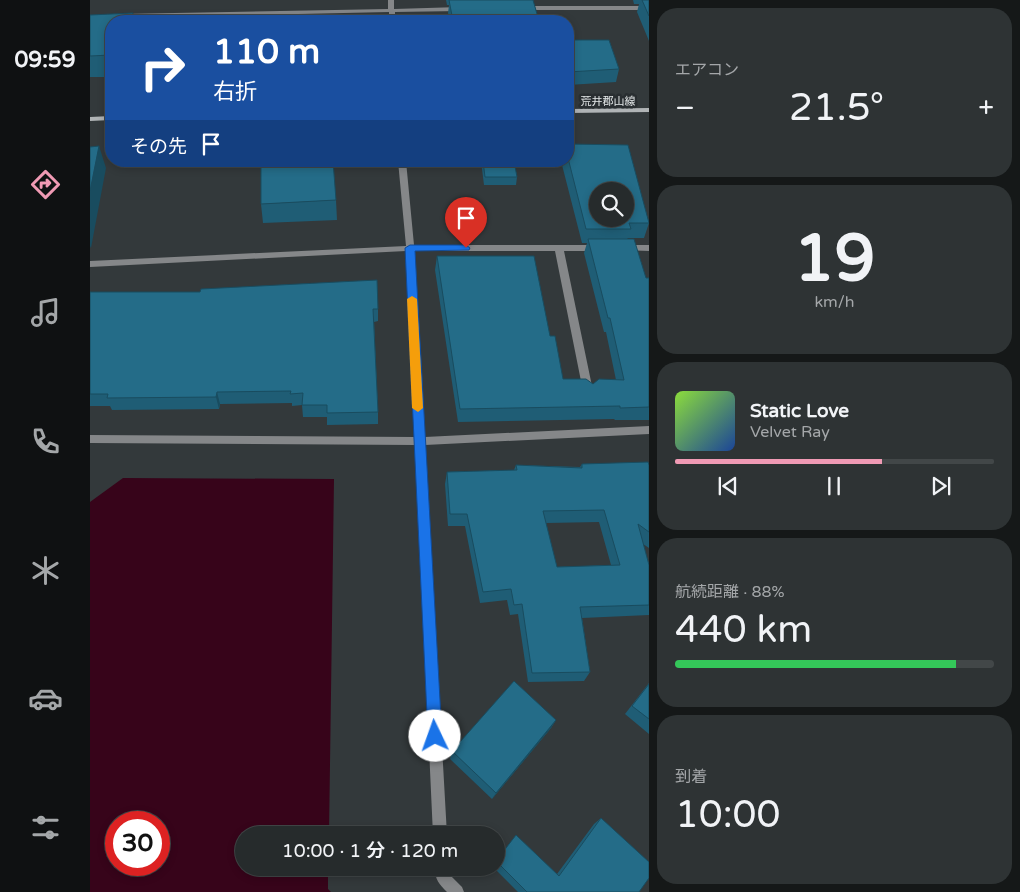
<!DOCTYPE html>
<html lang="ja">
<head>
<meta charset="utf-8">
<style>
  body { margin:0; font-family:"Varela Round","Noto Sans JP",sans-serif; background:#2e3334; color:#f1f3f6; height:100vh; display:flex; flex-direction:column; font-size:19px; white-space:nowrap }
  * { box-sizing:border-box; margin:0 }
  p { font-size:16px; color:#a4a7a9 }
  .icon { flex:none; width:28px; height:28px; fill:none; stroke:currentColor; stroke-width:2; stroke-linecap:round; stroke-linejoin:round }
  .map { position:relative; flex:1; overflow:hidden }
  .sheet { display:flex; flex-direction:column; gap:8px; padding:8px; background:#151818; width:371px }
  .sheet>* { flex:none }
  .guide { position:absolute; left:15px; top:15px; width:469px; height:152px; border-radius:20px; box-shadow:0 2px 8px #0003,0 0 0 1px #424748; background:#1a4fa0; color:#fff; overflow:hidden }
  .tools { position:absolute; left:499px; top:182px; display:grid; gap:10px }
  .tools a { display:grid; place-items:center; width:45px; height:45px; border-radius:50%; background:#262b2c; box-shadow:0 2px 8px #0003,0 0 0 1px #424748; font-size:25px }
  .speed { position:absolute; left:15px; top:811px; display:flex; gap:10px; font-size:25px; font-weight:700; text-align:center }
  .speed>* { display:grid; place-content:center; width:65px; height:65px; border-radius:50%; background:#262b2c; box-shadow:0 2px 8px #0003,0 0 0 1px #424748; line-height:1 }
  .speed .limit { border:8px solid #d22; background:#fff; color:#111 }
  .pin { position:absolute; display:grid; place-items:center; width:42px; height:42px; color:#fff; margin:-51px -21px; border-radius:50% 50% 50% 0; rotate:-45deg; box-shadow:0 0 5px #0007 }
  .pin .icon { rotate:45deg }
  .me { position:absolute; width:55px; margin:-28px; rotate:357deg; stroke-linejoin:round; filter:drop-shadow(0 0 4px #0008) }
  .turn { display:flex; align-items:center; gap:18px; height:105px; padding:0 25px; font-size:22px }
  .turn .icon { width:65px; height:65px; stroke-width:2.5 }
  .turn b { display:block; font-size:35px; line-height:42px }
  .then { display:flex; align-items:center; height:48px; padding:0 25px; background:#0003; gap:10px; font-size:19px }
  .big { font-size:38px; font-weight:600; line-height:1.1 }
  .sheet .widget { flex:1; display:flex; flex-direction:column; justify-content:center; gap:8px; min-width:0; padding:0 18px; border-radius:20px; background:#2e3334 }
  .sheet .dial { align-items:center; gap:0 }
  .dial b { font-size:65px; line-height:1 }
  .song { display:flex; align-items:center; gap:15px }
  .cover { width:60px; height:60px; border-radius:8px; background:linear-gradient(135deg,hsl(90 70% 55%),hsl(220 70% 35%)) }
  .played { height:5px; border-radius:2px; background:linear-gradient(90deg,#f09ab4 65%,#424748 65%) }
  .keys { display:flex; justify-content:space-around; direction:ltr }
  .heat { display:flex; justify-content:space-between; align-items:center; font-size:28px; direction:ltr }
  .charge { height:8px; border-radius:4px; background:linear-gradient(90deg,#34c759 88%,#424748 0) }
  .trip { position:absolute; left:145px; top:826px; width:270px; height:50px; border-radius:25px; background:#262b2c; box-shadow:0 2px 8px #0003,0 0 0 1px #424748; font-weight:600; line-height:50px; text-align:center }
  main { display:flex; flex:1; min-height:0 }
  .tabs { display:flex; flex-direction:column; width:90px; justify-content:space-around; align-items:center; background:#0f1112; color:#a4a7a9 }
  .tabs .icon { width:35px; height:35px }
  .tabs .on { color:#f09ab4 }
  .tabs b { font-size:22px; color:#f1f3f6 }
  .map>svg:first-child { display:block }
</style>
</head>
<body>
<main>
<nav class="tabs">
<b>09:59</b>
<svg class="icon on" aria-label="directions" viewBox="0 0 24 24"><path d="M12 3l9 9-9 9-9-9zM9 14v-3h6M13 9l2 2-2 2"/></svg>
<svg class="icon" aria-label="music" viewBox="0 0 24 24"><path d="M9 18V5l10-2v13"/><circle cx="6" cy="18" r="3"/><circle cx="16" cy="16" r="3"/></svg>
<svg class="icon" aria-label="phone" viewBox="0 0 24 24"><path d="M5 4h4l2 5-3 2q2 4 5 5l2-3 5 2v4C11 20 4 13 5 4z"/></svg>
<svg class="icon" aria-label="climate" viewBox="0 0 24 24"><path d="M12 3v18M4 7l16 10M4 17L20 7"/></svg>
<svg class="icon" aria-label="car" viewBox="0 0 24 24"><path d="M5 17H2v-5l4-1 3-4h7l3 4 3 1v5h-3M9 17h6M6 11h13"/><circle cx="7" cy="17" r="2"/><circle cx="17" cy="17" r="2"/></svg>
<svg class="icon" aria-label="filters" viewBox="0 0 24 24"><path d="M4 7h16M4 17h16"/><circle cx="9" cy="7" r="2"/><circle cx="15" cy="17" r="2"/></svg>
</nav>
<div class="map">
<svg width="559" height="892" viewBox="0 0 559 892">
  <rect width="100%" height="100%" fill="#33393b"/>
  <path fill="#37041a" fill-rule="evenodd" d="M33,478L244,479L239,835H154V868H238V889L241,892H0V502ZM26,822H69V865H26Z"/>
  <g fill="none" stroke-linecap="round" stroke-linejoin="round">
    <g fill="#858789" fill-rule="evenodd">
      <path d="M298,0H304V9L370,7L373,9L370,11L305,12V21H299V12L30,18L27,16L30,14L298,9Z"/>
      <path d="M559,6V10H432L429,8L432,6Z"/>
      <path d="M308,161H316L324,245H508L512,248L508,251H474L503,391L498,395L493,391L465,251H324L335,437L559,426V434L335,445L357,835H343L325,445L0,443V435L325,437L316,251L0,267V261L316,246Z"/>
      <path d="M535,245H559V251L532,250L531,248Z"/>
      <path d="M345,868H359V874L372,887L374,892H357C349,884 345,880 345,868Z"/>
    </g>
    <g fill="#b0b4b6" fill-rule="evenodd">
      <path d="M559,108V112L478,113V109Z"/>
      <path d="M21,116V120L0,121V117Z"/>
    </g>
  </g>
  <g fill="#1f5d75" fill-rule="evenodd">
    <path d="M356,0H443L449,21H360L358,13L359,5H357Z"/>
    <path d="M543,0H559V41L547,12L549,4H544Z"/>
    <path d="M0,15L21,21V77H0Z"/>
    <path d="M478,40L529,69L526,82L478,85Z"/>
    <path d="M478,144L559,223L554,238H538L537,239L556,278H559V420H525L524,419L368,422L345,270L347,256L460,336L473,379L503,384L526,380L516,332H514L494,253L497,243H492L471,161H478Z"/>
    <path d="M391,161H424L427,177L426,185H394Z"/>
    <path d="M246,200L247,220L173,223L171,204Z"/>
    <path d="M0,292L288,309V321L284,322L288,412V424L237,425V417H213L212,405L202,406V403L130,404L129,409L22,410L20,406H0Z"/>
    <path d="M492,464L559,465V548L553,544L559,565V615L492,618L500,672L494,681L438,682L428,614L420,615L417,600L390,603L375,526H358L355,484L357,472L424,470L426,465L490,467ZM509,522L521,565L467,567L456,523Z"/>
    <path d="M559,683V734L535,714Z"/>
    <path d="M466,720L461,728L402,799L360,759L362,751Z"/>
    <path d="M511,818L549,892H428L404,868H406V860L467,874L504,824Z"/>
  </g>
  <g fill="#194c5f">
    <path d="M43,13L45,21H41Z"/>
    <path d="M9,146L16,168L1,248L0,246V191Z"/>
    <path d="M127,392L130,404L129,409L126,397Z"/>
    <path d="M466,720L461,728L402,799L406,793Z"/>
  </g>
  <g fill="#246c88" stroke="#194c5f" fill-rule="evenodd">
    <path d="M359,0H443L449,21H363Z"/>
    <path d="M552,0H559V16Z"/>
    <path d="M43,13L41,21H21V55L0,56V15Z"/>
    <path d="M478,40H519L529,69L478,72Z"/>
    <path d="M478,144L538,145L559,223H539L541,229H496L478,158ZM508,191H535V219H508Z"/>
    <path d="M9,146L0,191V147Z"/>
    <path d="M171,161H243L246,200L171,204Z"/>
    <path d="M393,161H424L427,177H395Z"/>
    <path d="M498,239H544L556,278H559V407L530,408V406L370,409L347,256H444L460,336H465L473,379H496L503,384L509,379L534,380L520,318H518Z"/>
    <path d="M287,280L288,309H283L288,412L237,413V405H212L213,393L200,394L201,391L127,392L126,397L17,398L18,394H0V292H110L111,289Z"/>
    <path d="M558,462L559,465V532L548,524L559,565V605L490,607L500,672L442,673L432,604L424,605L421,589L393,592L377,514H360L357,472L427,470L426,465L492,468V464ZM514,510L530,565L467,567L453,511Z"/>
    <path d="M424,681L466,720L406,793L362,751Z"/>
    <path d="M559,684V719L542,706Z"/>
    <path d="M511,818L559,862V878L549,892H437L406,861L426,835L469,876Z"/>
  </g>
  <path fill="#1a73e8" stroke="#114b97" d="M376,245L380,248L379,250L325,251L352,736L350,741L345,744L340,741L338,736L315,248L320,245Z"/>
  <path fill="#f59e0b" d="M322,296L327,299L333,408L328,412L322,408L317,299Z"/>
  <g text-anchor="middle" stroke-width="5" stroke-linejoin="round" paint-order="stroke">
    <g font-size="11" fill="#e4e8e9" stroke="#292e31">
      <text x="518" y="105">荒井郡山線</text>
    </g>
  </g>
</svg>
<div class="tools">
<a><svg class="icon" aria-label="search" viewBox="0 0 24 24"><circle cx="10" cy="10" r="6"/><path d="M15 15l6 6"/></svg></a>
</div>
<div class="speed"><div class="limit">30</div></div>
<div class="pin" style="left:376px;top:248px;background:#d93025"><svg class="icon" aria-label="arrive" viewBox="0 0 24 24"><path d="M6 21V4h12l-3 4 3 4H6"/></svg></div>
<svg class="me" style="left:345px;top:736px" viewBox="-20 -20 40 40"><circle r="19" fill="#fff"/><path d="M0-13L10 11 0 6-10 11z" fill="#1a73e8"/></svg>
<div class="trip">10:00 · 1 分 · 120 m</div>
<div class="guide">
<div class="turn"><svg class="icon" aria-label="right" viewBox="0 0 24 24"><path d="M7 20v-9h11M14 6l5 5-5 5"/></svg><div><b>110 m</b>右折</div></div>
<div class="then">その先<svg class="icon" aria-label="arrive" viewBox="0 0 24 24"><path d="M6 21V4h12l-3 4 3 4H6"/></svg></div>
</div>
</div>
<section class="sheet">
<div class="widget"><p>エアコン</p>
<div class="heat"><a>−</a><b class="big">21.5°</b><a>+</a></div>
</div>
<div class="widget dial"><b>19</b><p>km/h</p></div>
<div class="widget">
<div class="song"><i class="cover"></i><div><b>Static Love</b><p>Velvet Ray</p></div></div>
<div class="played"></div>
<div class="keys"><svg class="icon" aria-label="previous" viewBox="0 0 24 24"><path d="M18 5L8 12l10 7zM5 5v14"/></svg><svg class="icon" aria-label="pause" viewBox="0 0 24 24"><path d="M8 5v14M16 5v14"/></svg><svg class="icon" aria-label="next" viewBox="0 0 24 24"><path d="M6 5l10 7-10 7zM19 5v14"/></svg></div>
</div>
<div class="widget"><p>航続距離 · 88%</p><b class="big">440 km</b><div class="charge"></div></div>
<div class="widget"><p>到着</p><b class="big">10:00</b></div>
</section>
</main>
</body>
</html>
